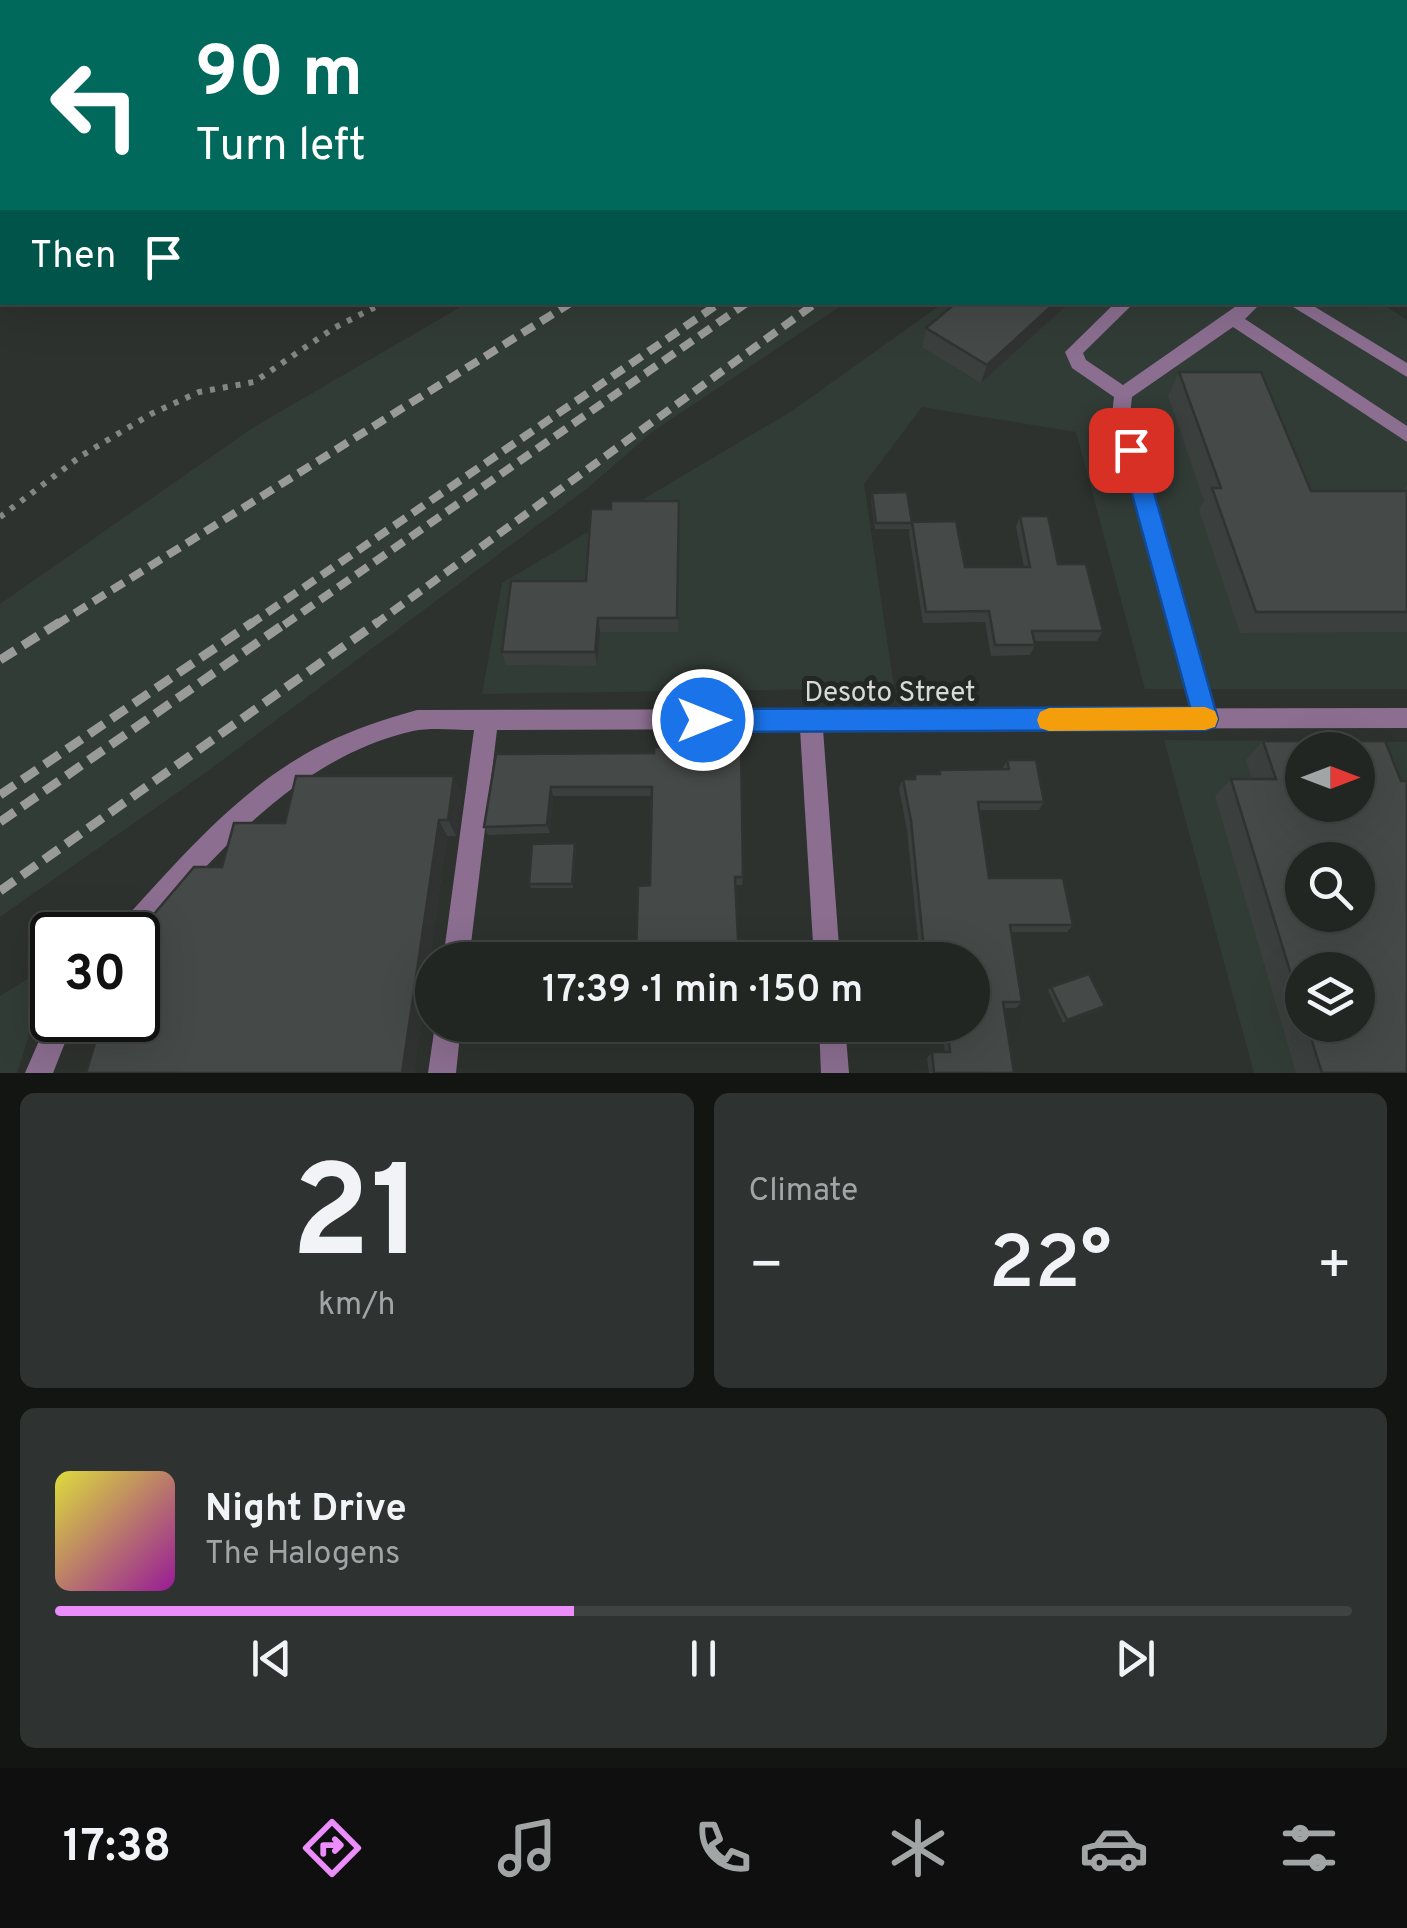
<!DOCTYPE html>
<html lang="en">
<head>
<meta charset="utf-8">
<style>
  body { margin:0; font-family:Overpass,sans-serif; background:#2e3230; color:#f1f3f6; height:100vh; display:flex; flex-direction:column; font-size:38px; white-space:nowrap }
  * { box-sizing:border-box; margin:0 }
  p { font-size:32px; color:#a2a5a6 }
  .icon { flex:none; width:55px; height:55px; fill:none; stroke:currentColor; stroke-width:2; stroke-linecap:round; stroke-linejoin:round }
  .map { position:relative; height:1073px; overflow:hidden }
  .details { display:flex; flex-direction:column; gap:20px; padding:20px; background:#131513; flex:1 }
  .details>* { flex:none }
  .banner { position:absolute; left:0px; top:0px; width:1408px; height:305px; box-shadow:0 10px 40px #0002,0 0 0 2px #3f4341; background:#00695c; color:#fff; overflow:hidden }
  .needle { width:65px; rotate:90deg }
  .fabs { position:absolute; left:1285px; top:732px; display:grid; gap:20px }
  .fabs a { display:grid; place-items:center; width:90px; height:90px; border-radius:50%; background:#222623; box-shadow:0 10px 40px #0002,0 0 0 2px #3f4341; font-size:50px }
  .speed { position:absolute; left:30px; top:912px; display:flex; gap:20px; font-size:50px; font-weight:700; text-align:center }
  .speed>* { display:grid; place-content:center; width:130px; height:130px; border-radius:50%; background:#222623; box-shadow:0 10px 40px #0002,0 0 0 2px #3f4341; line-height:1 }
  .speed .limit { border:5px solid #111; border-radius:15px; background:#fff; color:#111 }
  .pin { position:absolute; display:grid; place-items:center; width:85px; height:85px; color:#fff; margin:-42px; border-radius:20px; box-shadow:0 5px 15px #0006 }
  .me { position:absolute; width:110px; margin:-55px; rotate:90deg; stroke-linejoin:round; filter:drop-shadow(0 0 8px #0008) }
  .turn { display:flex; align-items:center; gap:35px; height:210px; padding:0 30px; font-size:45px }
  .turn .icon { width:130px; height:130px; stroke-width:2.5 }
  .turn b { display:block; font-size:70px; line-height:85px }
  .then { display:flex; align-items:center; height:95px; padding:0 30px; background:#0003; gap:20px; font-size:38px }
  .big { font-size:75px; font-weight:600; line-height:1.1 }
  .details .tile { flex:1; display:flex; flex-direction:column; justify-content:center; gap:15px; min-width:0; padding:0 35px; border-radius:15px; background:#2e3230 }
  .details .dial { align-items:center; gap:0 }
  .dial b { font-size:130px; line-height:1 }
  .song { display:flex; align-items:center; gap:30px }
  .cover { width:120px; height:120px; border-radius:15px; background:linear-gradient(135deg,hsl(60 70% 55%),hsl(300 70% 35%)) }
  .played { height:10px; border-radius:5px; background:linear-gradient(90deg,#eb8dfb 40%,#3f4341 40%) }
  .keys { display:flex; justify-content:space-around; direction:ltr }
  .heat { display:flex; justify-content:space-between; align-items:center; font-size:55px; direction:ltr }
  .details .tiles { flex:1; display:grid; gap:20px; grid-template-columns:1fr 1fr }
  .tile:last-child { grid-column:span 2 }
  .trip { position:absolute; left:415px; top:942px; width:575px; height:100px; border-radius:50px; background:#222623; box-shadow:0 10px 40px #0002,0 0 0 2px #3f4341; font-weight:600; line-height:100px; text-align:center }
  .tabs { display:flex; height:160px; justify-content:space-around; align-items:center; background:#0e0f0e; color:#a2a5a6 }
  .tabs .icon { width:70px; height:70px }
  .tabs .selected { color:#eb8dfb }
  .tabs b { font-size:45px; color:#f1f3f6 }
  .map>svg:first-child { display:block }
</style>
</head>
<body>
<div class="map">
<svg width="1407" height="1073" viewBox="0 0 1407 1073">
  <rect width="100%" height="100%" fill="#2e322f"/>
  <g fill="#323c36" fill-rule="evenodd">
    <path d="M469,302L845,303L652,432L589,487L201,776L0,917V604L254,427Z"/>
    <path d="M1379,302L1407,320V689H1145L1076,432L922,407L864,484L894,688L482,694L502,583L792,411L943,303Z"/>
    <path d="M1164,740L1407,742V1073H1254ZM1302,750H1358V805H1302ZM1302,860H1358V915H1302ZM1302,970H1358V1025H1302Z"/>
    <path d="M52,964L17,1073H0V996Z"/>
  </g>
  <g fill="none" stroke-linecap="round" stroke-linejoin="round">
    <path stroke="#838684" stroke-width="6" stroke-dasharray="5 8" stroke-linecap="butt" d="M0,517L81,456L151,414L199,392L254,382L334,328L385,302"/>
    <g fill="#8b6e90" fill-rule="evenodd">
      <path d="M1116,302H1135L1083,353L1086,360L1123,385L1242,302H1262L1245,319L1407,426V442L1233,327L1132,397L1130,415L1216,719L1213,726L1205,729L1197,726L1194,719L1112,415L1114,397L1072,368L1065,352Z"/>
      <path d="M1285,302H1307L1407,363V377Z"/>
    </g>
    <g fill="#8b6e90" fill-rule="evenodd">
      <path d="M1407,708V728L823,729L840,960H814L800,729L497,730L469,960H443L474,730C455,730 432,727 413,731C295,758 214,857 138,942V935H114L118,926C179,860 241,785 324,744C354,729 385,719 417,710Z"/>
      <path d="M52,1011V1020H74L53,1073H25Z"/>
      <path d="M435,1025H461L456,1073H428Z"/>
      <path d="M819,1025H845L849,1073H821Z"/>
    </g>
    <g fill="#8b6e90" fill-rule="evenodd">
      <path d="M819,0H835L836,2H820Z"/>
      <path d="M1405,290L1407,291V303L1405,302Z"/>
    </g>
    <g stroke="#989b99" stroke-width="5" stroke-dasharray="11 5" stroke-linecap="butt">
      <path d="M1054,2L1058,0"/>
      <path d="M1185,2L1190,0"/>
      <path d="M1208,2L1213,0"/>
      <path d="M1275,2L1281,0"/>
    </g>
    <g stroke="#989b99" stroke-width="8" stroke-dasharray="14 8" stroke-linecap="butt">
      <path d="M56,625L572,302"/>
      <path d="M249,625L721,302"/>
      <path d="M284,625L748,302"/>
      <path d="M374,625L817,302"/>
    </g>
    <g stroke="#989b99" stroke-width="9" stroke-dasharray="18 9" stroke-linecap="butt">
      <path d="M0,660L60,622"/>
      <path d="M0,795L253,622"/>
      <path d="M0,822L287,622"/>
      <path d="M0,891L378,622"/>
    </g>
  </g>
  <g fill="#3b3f3d" fill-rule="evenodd">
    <path d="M0,0H249L248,2H2V58H0Z"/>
    <path d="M957,302H1070L981,383L922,347L926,328Z"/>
    <path d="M1179,372L1311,491H1402L1407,485V632L1240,633L1199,510L1204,501L1168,396Z"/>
    <path d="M872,493L912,522L965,567H1024L1016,527L1020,516L1058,564L1103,631L1097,641H1034L1035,645L1030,655L991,656L985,622L923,623L909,533L910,529H875L871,499Z"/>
    <path d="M679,501L678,632H600L597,666L506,665L502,652L586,581L611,509Z"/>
    <path d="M1263,741L1401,781L1407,1073H1296L1215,796L1231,779H1252L1246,760ZM1302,970L1358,1025H1302Z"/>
    <path d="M654,753L743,877L742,885H735L636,960L650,885L652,796H553L550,833L488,835L484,827L496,754Z"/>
    <path d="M1007,760L1044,802L1039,810H979L989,878L1073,925L1067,932H1011L1022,1002L1016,1008H1004L1014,1073H929L927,1058L932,1052H945L942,1025H972V960H920L907,830L899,788L903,779H913L915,774H938L939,770L1002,769Z"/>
    <path d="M462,793L456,836H447L414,1073H86L146,944L222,867L285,823Z"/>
    <path d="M576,848L573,888H531L529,884Z"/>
    <path d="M1051,987L1102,1010L1063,1023L1048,990Z"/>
    <path d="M616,1035H743L742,1041H618Z"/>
  </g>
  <g fill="#303332">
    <path d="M231,0H249L248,2H229Z"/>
    <path d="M1056,302H1070L981,383L987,365Z"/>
    <path d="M598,618L600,632L597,666L595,652Z"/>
    <path d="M454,776L462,793L456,836L448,820Z"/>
    <path d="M551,787L553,796L550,833L547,825Z"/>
    <path d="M439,820L447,836L414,1073H402Z"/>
    <path d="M1105,1006L1102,1010L1063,1023L1067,1020Z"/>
  </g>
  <g fill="#454947" stroke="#303332" stroke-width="2.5" fill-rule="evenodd">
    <path d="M0,0H231L229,2H2V35H0Z"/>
    <path d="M957,302H1056L987,365L926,328Z"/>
    <path d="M1179,372H1261L1311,491H1407V612H1256L1212,488H1221Z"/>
    <path d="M907,492L912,523H876L872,493Z"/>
    <path d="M611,501H679L677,618H598L595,652H502L511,581H586L591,509H611Z"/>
    <path d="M1020,516H1048L1058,564H1086L1103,631H1032L1035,645H995L989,611L926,612L912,522L956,521L965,567H1030Z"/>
    <path d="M1263,741H1385L1401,781H1407V1073H1322L1307,1025H1358V970H1302V1010L1231,779H1276ZM1302,750H1358V805H1302ZM1302,860H1358V915H1302Z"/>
    <path d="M741,746L743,877H735L739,960H620H636L638,886L650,885L652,787H551L547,825L484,827L496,754L654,753V747Z"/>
    <path d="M1007,760H1036L1044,802H978L989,878H1063L1073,925H1010L1022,1002H1003L1014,1073H934L932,1052H950L947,1025H972V960H925L911,821L903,779H915V774H940L939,770L1009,769Z"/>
    <path d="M296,776H454L448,820H439L402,1073H86L102,1020H138V944H146L154,914L194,867H222L234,823H285Z"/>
    <path d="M575,843L572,884H529L532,844Z"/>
    <path d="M1089,974L1105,1006L1067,1020L1051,987Z"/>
    <path d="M617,1025H743V1035H616Z"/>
  </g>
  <path fill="#1a73e8" stroke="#114b97" stroke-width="2.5" d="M1131,442L1142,450L1218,719L1215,727L1206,730L703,732L694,729L690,720L694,712L703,709L1190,707L1120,450Z"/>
  <path fill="#f59e0b" d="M1205,707L1215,711L1218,719L1215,727L1205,730L1049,731L1040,728L1037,720L1040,712L1049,708Z"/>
  <g text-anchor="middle" stroke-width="10" stroke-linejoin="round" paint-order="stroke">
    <g font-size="28" fill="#d8dad9" stroke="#242825">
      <text x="890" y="701">Desoto Street</text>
    </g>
  </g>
</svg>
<div class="fabs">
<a><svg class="needle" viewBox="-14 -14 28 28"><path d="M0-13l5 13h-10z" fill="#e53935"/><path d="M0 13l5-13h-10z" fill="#a2a5a6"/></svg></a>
<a><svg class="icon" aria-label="search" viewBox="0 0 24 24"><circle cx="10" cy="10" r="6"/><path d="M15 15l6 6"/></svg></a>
<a><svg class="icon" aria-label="layers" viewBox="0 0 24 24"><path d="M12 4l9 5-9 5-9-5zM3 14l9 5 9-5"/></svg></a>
</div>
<div class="speed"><div class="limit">30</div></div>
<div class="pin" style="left:1131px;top:450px;background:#d93025"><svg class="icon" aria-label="arrive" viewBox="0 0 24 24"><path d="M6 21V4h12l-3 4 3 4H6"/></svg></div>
<svg class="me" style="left:703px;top:720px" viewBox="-20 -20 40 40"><circle r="17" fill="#1a73e8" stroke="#fff" stroke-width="3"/><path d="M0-11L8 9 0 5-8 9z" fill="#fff"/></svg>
<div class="trip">17:39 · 1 min · 150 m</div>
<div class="banner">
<div class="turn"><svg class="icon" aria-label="left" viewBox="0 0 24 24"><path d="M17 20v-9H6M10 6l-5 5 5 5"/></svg><div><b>90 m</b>Turn left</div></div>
<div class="then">Then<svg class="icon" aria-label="arrive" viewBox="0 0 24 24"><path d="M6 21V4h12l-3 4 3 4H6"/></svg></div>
</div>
</div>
<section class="details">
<div class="tiles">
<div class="tile dial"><b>21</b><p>km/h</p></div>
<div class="tile"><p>Climate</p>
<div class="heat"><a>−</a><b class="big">22°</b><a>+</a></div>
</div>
<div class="tile">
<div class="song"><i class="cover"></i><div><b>Night Drive</b><p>The Halogens</p></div></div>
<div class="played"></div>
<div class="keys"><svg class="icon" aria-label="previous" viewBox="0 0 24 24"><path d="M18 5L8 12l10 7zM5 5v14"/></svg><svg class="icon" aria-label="pause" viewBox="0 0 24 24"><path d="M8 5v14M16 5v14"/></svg><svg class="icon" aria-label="next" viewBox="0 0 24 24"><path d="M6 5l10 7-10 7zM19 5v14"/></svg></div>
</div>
</div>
</section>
<nav class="tabs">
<b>17:38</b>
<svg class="icon selected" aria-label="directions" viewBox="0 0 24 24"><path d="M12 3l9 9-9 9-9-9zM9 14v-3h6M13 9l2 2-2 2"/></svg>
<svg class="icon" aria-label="music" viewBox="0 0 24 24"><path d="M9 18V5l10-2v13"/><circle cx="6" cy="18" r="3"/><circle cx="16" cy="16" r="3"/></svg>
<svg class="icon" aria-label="phone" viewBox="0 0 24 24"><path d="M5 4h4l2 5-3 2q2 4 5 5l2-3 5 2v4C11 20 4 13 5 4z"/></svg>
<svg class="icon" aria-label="climate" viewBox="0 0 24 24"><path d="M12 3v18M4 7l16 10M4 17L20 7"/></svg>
<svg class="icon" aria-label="car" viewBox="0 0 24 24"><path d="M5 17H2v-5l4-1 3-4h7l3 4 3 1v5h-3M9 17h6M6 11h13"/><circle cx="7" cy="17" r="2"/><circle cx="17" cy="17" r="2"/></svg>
<svg class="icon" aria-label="filters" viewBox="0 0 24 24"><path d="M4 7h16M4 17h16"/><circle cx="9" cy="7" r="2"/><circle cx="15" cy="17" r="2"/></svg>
</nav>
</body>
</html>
